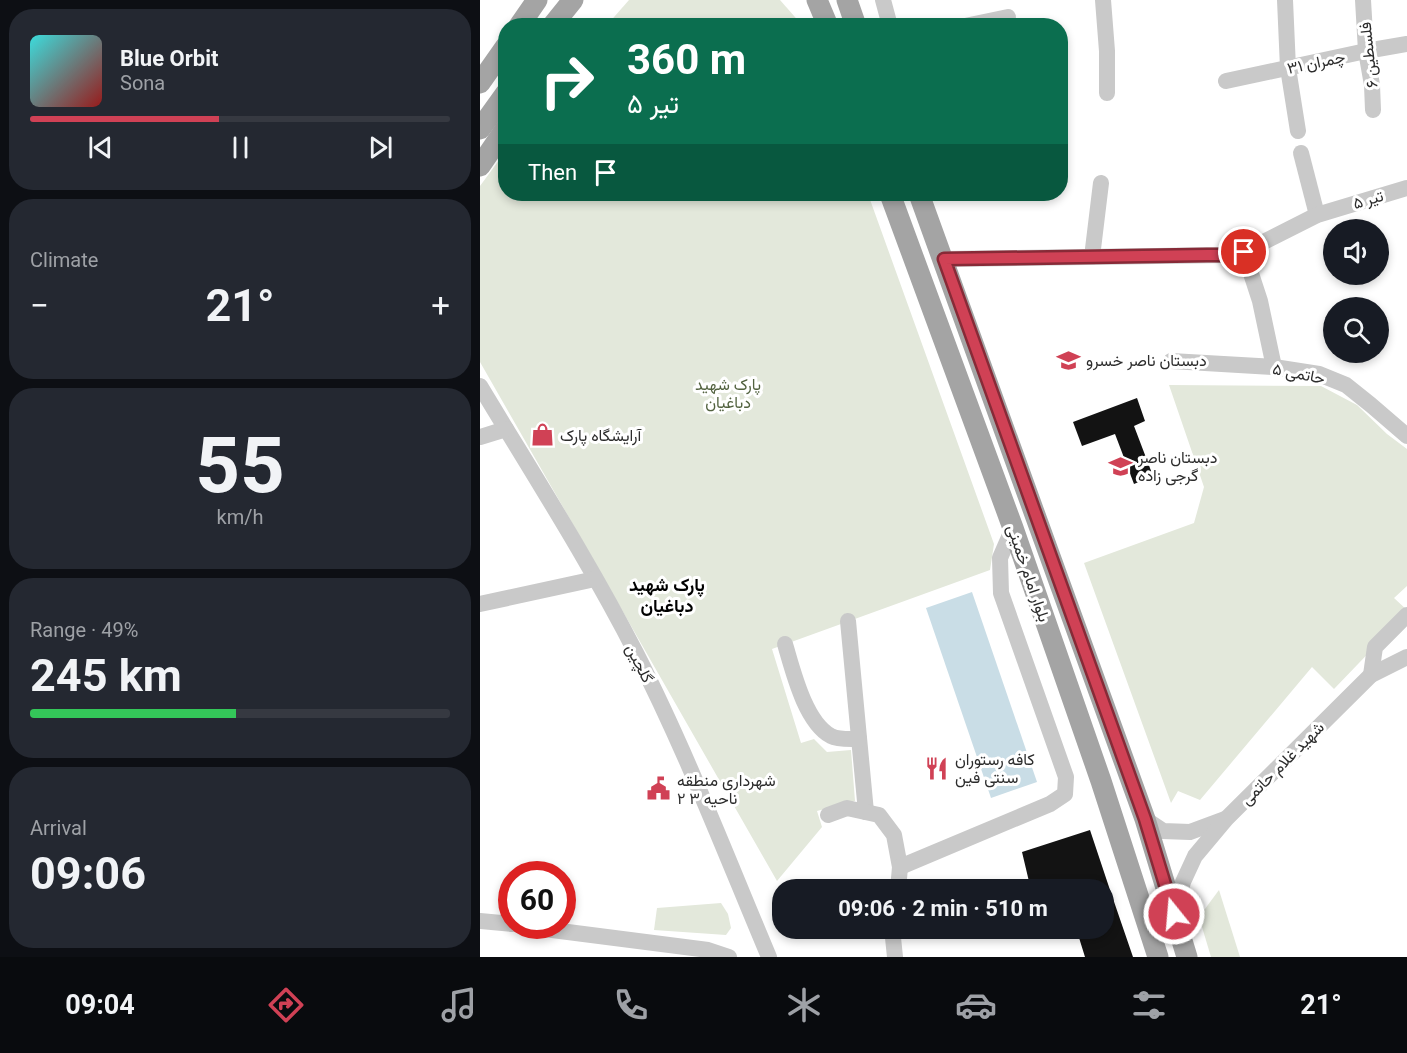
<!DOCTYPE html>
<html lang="en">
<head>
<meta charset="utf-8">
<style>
  body { margin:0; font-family:Roboto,Vazirmatn,sans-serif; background:#242831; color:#f1f3f6; height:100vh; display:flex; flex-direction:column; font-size:22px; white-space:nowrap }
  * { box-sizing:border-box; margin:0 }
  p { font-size:20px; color:#9ea1a6 }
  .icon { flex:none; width:33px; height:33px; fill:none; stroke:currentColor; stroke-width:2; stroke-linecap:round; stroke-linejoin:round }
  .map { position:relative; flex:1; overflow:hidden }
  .panel { display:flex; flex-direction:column; gap:9px; padding:9px; background:#0d0f14; width:480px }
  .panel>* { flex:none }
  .banner { position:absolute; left:18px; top:18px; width:570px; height:183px; border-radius:24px; box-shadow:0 3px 9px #0003; background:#0b6e4f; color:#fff; overflow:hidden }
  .controls { position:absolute; left:843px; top:219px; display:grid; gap:12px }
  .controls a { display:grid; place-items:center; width:66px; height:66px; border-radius:50%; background:#171b24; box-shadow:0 3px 9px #0003; font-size:30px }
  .speed { position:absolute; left:18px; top:861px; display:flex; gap:12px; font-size:30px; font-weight:700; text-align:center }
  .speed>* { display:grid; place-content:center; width:78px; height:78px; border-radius:50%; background:#171b24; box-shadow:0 3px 9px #0003; line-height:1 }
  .speed .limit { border:9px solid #d22; background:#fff; color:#111 }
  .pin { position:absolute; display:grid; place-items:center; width:51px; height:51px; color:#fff; margin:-26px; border:3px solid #fff; border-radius:50%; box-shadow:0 2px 6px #0007 }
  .me { position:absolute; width:66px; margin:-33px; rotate:343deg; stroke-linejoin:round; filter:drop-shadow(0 0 4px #0008) }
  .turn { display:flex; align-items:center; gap:21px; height:126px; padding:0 30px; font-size:27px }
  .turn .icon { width:78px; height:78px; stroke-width:2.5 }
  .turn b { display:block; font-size:42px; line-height:51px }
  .then { display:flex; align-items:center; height:57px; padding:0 30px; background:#0003; gap:12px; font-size:22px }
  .big { font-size:45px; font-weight:700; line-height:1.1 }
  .panel .tile { flex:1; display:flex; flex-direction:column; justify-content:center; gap:9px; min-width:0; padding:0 21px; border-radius:24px; background:#242831 }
  .panel .dial { align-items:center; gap:0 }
  .dial b { font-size:78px; line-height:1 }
  .song { display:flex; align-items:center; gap:18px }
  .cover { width:72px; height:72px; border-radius:9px; background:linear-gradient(135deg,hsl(180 70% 55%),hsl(0 70% 35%)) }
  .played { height:6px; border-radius:3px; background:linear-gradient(90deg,#d04155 45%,#363941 45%) }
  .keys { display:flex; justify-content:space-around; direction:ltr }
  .heat { display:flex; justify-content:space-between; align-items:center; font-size:33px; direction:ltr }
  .charge { height:9px; border-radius:4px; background:linear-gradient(90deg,#34c759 49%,#363941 0) }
  .trip { position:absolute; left:292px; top:879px; width:342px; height:60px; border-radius:24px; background:#171b24; box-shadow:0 3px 9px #0003; font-weight:700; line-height:60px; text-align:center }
  .tabs { display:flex; height:96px; justify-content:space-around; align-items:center; background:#090b0e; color:#9ea1a6 }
  .tabs .icon { width:42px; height:42px }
  .tabs .selected { color:#d04155 }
  .tabs b { font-size:27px; color:#f1f3f6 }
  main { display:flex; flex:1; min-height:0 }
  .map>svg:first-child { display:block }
</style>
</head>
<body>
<main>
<section class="panel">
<div class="tile">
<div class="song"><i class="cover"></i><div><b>Blue Orbit</b><p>Sona</p></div></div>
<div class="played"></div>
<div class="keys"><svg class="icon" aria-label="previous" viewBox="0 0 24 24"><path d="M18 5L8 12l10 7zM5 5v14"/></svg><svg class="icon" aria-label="pause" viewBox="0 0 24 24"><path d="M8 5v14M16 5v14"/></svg><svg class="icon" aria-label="next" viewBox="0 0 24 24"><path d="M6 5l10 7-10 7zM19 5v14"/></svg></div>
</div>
<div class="tile"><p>Climate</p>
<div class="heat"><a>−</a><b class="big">21°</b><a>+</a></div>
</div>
<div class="tile dial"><b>55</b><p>km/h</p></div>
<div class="tile"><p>Range · 49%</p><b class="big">245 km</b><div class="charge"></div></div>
<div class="tile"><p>Arrival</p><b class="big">09:06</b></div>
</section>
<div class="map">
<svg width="927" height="957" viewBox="0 0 927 957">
  <rect width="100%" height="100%" fill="#fff"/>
  <g fill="#e3e8db">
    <path d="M149,0H300L322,25H127Z"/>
    <path d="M25,152L26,194H388L514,544L510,570L292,649L321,743L334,739L347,752L371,750L375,801L337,811L342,827L297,881L0,362V186Z"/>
    <path d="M689,385L841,386L877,405L907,434L927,449V586L914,598L927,610V613L854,689L832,667L720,800L698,791L691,803L604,563L714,523L724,487Z"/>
    <path d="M739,890L760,957H731L719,917Z"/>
    <path d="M241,903L248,914L251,928L246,935L174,930L177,908Z"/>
  </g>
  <path fill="#c9dde6" d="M492,592L557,782L511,798L446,608Z"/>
  <g fill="#131313">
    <path d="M657,398L665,421L654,426L673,476L654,484L635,434L602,446L593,422Z"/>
    <path d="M610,830L630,890L653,957H605L596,928H624V890H551L542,852Z"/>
  </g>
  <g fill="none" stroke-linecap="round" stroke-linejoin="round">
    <g stroke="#c9c9c9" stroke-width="16">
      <path d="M403,0L410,26"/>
      <path d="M623,0L627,51V93"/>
      <path d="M805,0L808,68L818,131"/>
      <path d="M883,0L886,51L892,85L893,110"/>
      <path d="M485,26L528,17"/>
      <path d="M746,81L886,51L927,44"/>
      <path d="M821,153L837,215"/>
      <path d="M764,252L780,301L794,367"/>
      <path d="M612,257L621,183"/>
      <path d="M464,259L746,255L764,252L837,215L927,188"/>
      <path d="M691,361L794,367L839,374L866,385L891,405L927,436"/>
      <path d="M0,386C53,474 109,561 156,653C206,751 246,855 289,957"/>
      <path d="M0,437L26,429"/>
      <path d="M0,604L115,579"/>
      <path d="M368,621L386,812"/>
      <path d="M305,644C313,671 325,722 351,736C358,740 371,739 379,739"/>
      <path d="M891,675L895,647L927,615"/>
      <path d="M348,815L367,808L399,815L414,835L420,867L418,890"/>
      <path d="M665,819L683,831L710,832L745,819"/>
      <path d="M420,867L570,804L585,794L586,777L521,593L520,558L533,528"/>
      <path d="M694,914L703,882L715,856L746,819L891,675L927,657"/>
      <path d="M0,921L32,924"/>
      <path d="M41,926L228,950L249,957"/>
      <path d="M412,928L415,957"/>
    </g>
    <g stroke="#a4a4a4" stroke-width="21">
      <path d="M337,0L348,26"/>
      <path d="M367,0L376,26"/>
      <path d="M39,26L57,0"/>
      <path d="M72,26L93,0"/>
      <path d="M0,83L26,46"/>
      <path d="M0,129L26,93"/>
      <path d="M0,166L26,128"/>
      <path d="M410,194L533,528L621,781L678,957"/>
      <path d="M439,194L665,819L707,957"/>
    </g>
  </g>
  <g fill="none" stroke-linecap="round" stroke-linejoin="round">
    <defs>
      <path id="route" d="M694,914L665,819L464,259L727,255H746L764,252"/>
    </defs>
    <use href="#route" stroke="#872a37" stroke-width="15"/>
    <use href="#route" stroke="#d04155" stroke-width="10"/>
  </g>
  <defs>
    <symbol id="school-bare" viewBox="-9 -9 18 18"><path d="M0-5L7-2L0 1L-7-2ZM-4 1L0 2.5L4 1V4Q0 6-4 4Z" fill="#d04155" stroke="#fff" stroke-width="2.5" paint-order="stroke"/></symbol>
    <symbol id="shop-bare" viewBox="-9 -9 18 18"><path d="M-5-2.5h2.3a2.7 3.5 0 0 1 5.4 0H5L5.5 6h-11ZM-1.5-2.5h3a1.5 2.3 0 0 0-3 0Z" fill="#d04155" stroke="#fff" stroke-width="2.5" paint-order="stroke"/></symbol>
    <symbol id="restaurant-bare" viewBox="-9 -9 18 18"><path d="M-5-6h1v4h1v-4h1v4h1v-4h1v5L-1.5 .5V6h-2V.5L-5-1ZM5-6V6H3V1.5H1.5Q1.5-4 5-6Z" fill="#d04155" stroke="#fff" stroke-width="2.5" paint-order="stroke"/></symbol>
    <symbol id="civic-bare" viewBox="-9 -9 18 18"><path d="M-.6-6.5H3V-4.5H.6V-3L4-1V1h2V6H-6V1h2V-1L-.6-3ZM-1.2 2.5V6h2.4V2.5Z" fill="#d04155" stroke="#fff" stroke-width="2.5" paint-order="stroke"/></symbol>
  </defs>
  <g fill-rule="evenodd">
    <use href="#school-bare" x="572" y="344" width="33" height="33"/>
    <use href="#shop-bare" x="46" y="418" width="33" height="33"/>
    <use href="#school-bare" x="624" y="450" width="33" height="33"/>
    <use href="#restaurant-bare" x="440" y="752" width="33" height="33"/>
    <use href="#civic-bare" x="162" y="772" width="33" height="33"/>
  </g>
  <g text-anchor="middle" stroke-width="6" stroke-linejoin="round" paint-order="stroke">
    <g font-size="16" fill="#2c2c2c" stroke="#fff">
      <text transform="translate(888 55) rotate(-96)" y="6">فلسطین ۶</text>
      <text transform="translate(836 62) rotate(-12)" y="6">چمران ۳۱</text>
      <text transform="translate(888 199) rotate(-17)" y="6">تیر ۵</text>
      <text transform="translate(819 373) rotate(11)" y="6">حاتمی ۵</text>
      <text transform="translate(549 573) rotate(71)" y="6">بلوار امام خمینی</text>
      <text transform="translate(160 663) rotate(63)" y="6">گلچین</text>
      <text transform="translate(802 763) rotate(-45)" y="6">شهید غلام حاتمی</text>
    </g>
    <g font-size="16" fill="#2c2c2c" stroke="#fff" text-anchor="start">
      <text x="606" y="366">دبستان ناصر خسرو</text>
      <text x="80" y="441">آرایشگاه پارک</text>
      <text x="658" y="463">دبستان ناصر<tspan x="658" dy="18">گرجی زاده</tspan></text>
      <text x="475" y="765">کافه رستوران<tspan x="475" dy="18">سنتی فین</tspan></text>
      <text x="197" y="786">شهرداری منطقه<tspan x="197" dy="18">۲ ناحیه ۳</tspan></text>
    </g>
    <g font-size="16" fill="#52623f" stroke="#fff">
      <text x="248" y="390">پارک شهید<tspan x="248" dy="18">دباغیان</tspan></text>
    </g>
    <g font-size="18" font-weight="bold" fill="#000" stroke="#fff">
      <text x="187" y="591">پارک شهید<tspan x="187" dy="21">دباغیان</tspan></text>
    </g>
  </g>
</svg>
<div class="controls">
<a><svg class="icon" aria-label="sound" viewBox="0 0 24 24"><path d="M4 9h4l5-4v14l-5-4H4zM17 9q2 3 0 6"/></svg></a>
<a><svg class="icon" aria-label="search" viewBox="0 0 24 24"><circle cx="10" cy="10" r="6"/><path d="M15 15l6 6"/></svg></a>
</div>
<div class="speed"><div class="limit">60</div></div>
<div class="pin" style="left:764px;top:252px;background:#d93025"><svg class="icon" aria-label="arrive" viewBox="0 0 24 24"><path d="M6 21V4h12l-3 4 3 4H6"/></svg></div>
<svg class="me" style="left:694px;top:914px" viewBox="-20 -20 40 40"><circle r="17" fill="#d04155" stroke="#fff" stroke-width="3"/><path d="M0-11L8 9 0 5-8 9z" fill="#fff"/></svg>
<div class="trip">09:06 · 2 min · 510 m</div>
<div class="banner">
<div class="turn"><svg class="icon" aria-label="right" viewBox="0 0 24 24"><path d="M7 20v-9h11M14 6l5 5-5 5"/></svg><div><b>360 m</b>تیر ۵</div></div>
<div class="then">Then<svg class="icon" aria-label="arrive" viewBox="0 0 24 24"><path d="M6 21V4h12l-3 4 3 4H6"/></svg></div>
</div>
</div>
</main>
<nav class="tabs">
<b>09:04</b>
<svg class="icon selected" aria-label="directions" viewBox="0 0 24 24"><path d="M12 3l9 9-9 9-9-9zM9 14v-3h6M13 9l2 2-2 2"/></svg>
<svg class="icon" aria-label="music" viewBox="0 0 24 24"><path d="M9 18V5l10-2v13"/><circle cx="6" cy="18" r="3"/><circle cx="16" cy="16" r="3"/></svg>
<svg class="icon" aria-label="phone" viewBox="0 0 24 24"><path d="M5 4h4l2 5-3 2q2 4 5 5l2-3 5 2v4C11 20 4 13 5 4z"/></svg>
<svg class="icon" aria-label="climate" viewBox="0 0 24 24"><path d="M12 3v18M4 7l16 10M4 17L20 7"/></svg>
<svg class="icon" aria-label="car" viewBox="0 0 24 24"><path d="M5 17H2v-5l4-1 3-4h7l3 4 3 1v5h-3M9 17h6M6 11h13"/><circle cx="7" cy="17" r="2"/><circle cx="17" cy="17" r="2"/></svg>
<svg class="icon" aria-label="filters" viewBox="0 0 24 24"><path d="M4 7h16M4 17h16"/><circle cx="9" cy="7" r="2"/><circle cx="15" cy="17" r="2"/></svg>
<b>21°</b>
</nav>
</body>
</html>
